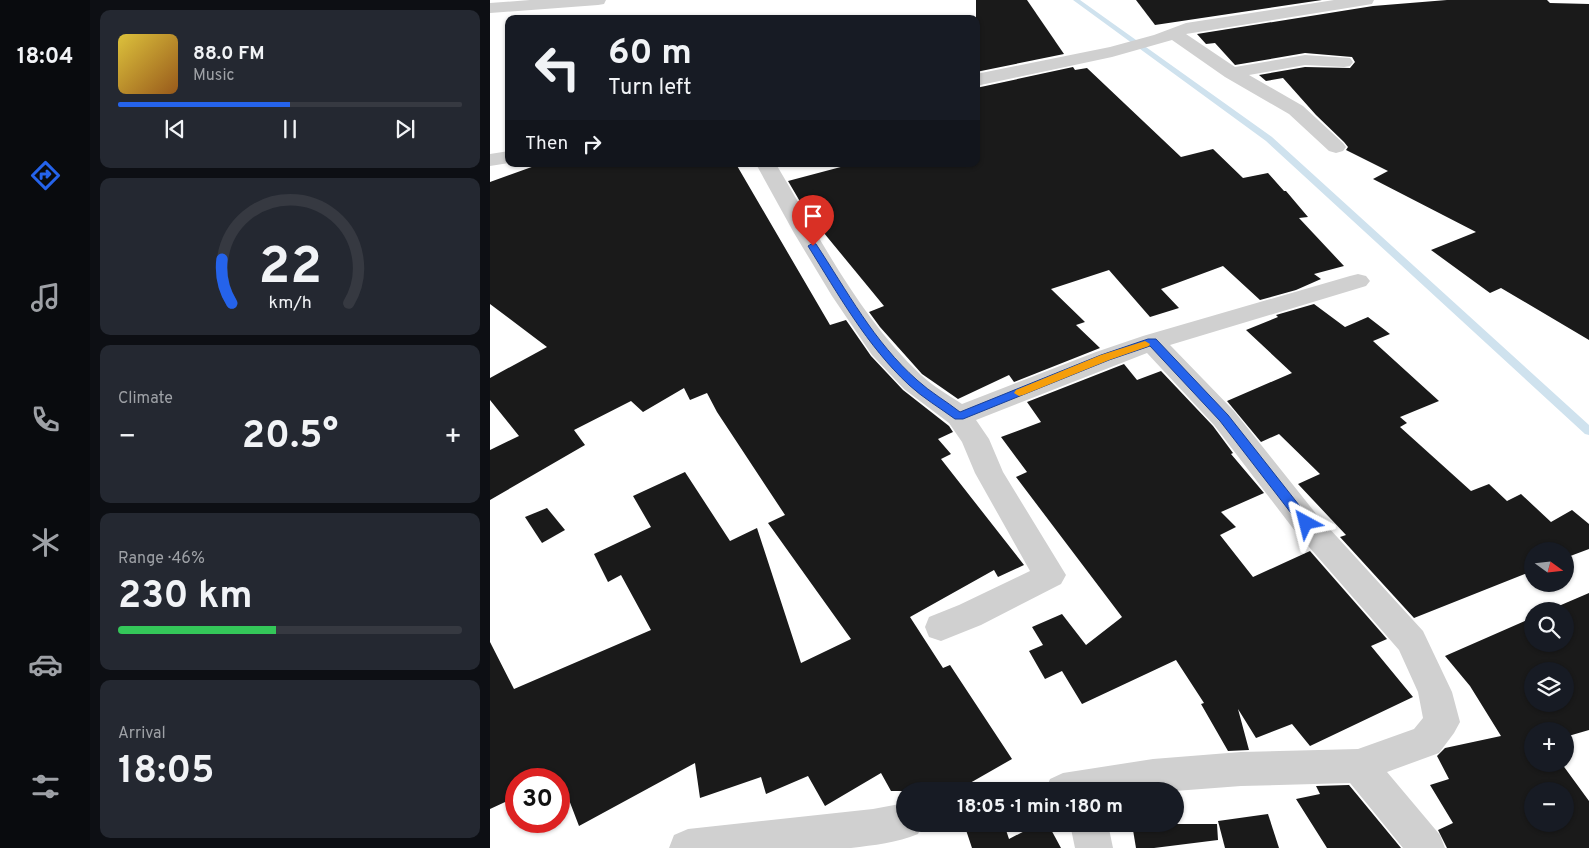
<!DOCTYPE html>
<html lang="en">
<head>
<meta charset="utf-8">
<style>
  body { margin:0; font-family:Overpass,sans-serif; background:#242831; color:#f1f3f6; height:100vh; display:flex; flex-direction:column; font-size:19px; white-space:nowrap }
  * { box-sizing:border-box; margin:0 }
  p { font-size:16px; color:#9ea1a6 }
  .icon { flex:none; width:28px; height:28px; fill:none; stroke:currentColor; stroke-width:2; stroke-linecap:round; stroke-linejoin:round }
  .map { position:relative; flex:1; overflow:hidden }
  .sheet { display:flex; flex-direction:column; gap:10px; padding:10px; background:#0d0f14; width:400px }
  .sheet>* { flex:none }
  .hud { position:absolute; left:15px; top:15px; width:475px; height:152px; border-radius:10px; box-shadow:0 1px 4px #0004; background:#171b24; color:#f1f3f6; overflow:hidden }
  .needle { width:32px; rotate:105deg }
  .buttons { position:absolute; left:1034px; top:542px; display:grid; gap:10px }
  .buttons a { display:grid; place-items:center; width:50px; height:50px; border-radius:50%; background:#171b24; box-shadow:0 1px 4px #0004; font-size:25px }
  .speed { position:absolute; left:15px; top:768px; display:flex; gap:10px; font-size:25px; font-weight:700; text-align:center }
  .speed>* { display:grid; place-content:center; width:65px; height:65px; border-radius:50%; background:#171b24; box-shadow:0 1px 4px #0004; line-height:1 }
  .speed .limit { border:8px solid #d22; background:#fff; color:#111 }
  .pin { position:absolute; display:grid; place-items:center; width:42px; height:42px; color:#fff; margin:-51px -21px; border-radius:50% 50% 50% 0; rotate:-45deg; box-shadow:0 0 5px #0007 }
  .pin .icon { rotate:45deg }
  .me { position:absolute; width:55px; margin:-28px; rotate:322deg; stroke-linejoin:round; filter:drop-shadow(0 0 4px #0008) }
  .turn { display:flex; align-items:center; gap:18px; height:105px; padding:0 20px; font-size:22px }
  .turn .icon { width:65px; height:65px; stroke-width:2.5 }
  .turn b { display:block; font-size:35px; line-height:42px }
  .then { display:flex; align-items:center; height:48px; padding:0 20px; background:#0003; gap:10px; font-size:19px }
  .big { font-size:38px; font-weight:700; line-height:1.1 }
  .sheet .card { flex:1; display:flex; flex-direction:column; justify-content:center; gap:8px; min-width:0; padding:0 18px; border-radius:10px; background:#242831 }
  .sheet .dial { align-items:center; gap:0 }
  .dial svg { height:130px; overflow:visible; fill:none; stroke:#363941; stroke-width:7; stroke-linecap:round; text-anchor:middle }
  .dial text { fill:#f1f3f6; stroke:none }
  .song { display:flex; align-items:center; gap:15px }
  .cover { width:60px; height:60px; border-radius:8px; background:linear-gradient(135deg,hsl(50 70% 55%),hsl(30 70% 35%)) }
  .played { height:5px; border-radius:2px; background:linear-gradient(90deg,#2563eb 50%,#363941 50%) }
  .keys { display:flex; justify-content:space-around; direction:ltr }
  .heat { display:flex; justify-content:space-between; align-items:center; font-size:28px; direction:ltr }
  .charge { height:8px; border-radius:4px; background:linear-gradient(90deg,#34c759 46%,#363941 0) }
  .trip { position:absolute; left:406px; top:782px; width:288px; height:50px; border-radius:25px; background:#171b24; box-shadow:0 1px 4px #0004; font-weight:700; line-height:50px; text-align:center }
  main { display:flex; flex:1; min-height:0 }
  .tabs { display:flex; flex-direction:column; width:90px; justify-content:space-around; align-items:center; background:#090b0e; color:#9ea1a6 }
  .tabs .icon { width:35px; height:35px }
  .tabs .current { color:#2563eb }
  .tabs b { font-size:22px; color:#f1f3f6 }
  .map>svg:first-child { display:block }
</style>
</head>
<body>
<main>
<nav class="tabs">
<b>18:04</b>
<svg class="icon current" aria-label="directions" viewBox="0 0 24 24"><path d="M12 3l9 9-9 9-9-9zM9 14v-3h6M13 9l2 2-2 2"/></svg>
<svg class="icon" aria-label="music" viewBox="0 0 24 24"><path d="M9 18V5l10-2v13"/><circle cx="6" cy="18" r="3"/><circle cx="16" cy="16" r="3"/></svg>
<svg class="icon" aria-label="phone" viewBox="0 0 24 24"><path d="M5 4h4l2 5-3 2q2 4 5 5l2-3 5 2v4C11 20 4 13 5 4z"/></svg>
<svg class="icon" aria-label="climate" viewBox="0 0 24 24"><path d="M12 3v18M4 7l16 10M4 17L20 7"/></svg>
<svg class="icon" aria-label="car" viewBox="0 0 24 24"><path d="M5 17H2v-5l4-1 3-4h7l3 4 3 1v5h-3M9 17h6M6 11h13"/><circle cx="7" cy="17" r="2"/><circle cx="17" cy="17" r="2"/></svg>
<svg class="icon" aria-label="filters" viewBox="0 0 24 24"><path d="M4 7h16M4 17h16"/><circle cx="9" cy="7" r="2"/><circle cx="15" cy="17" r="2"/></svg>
</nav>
<section class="sheet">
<div class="card">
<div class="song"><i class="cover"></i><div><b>88.0 FM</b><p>Music</p></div></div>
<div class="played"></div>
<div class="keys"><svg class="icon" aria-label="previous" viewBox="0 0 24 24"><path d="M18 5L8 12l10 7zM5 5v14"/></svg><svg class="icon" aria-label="pause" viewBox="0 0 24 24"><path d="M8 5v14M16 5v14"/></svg><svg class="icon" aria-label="next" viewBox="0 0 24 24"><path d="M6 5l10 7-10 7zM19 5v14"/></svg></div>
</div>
<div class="card dial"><svg viewBox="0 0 100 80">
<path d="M14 69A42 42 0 1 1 86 69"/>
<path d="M14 69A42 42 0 0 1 8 42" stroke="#2563eb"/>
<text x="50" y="56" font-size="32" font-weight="700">22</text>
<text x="50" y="72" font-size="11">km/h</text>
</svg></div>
<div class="card"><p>Climate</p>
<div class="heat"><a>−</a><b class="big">20.5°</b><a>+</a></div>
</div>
<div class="card"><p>Range · 46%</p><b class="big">230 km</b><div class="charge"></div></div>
<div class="card"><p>Arrival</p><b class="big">18:05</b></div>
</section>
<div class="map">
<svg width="1099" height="848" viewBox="0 0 1099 848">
  <rect width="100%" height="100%" fill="#fff"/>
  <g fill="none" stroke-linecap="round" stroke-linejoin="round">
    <path fill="#cfe2ee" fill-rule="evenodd" d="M583,0H590L782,137L1099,425V435L1095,434L776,141Z"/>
  </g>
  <g fill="#1a1a1a" fill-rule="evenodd">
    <path d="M486,0H537L574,54L486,72Z"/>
    <path d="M646,0H832L665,25Z"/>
    <path d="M957,0H1057L1060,3L1099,4V340L1011,288L1000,293L941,250L986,232L883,179L898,171L856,150L858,147L854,142L826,115L793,78L776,81L769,75L815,67L860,68L865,62L862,57L815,53L745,65L725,43L716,44L707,34L883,6Z"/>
    <path d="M583,67L585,70L597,68L691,157L723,149L753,178L778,173L794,191H796L818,217L809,218L854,266L824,274L831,279L806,290L770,300L733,266L671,289L689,308L660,317L619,270L561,289L595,322L586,325L610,348L524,382L519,375L468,399L432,374L390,327L379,312L394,306L315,210L298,181L362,164H486V88Z"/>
    <path d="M50,164H246L340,325L356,320L381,356L413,390L459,426L463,432L448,439L461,454L451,459L534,565L508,577L504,570L420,617L453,668L460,665L522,759L466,791H401L391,773L335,806L318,776L276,794L271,777L210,798L205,763L89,826L71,779H26V797L0,809V642L24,689L161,630L131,575L118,582L104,554L161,527L143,496L195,472L240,541L267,528L311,663L361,639L278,523L295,515L227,412L217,393L200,400L194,388L153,412L141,401L84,430L95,445L0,500V450L29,436L0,400V378L57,347L0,304V182Z"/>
    <path d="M824,304L855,327L878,317L900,334L883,341L949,401L910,417L917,423L910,427L981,491L999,484L1017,501L1031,494L1061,522L1082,510L1099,524V549L1075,558V551H1042V571L924,618L850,537L856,535L808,484L830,474L789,434L771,442L737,401L802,373L756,330L788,317L786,315Z"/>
    <path d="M634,364L647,380L671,371L723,426L743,453L741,454L774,493L731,512L746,527L730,535L763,577L820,551L897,639L881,646L923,697L820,746L802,724L766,738L748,709L759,750L738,751L711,704L714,703L686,660L592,704L572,671L555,679L539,651L553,645L542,627L572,614L596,645L632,617L526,477L537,472L511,437L551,422L537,402Z"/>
    <path d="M57,508L75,530L52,543L35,517Z"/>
    <path d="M1099,593V730L1075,737V731H1042V764H1072L1099,801V848H957L948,830L963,823L940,785L959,779L947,756L955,748L1011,736L980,686L955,656L1042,618V644H1075V611H1057ZM1042,671H1075V704H1042ZM1042,791H1075V824H1042Z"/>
    <path d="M859,785L911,848H837L806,799L830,794L826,786Z"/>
    <path d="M778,814L789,848H735L728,821Z"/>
    <path d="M474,824H514L519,839L548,824H558L571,848H482Z"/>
    <path d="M642,824H727L728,840L664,848H646Z"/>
  </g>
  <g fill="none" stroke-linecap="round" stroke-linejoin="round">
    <g fill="#d0d0d0" fill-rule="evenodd">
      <path d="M40,0H116L114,4L108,5L0,13V3Z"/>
      <path d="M844,0H884L882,4L876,5L696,34L745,67L815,55L860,58L863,62L860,66L854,67L815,65L759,75L813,106L853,143L856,147L853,151L846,153L839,151L799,114L735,77L682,40L622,57L486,86V74L620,47L664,35L696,23Z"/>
      <path d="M19,151V163L0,166V154Z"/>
      <path d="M266,164H286C329,236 369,317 431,375C443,386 458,395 472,404L606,352L653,336L860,276L868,274L876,276L880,281L876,286L680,345L744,411L827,515L933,631L962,692L970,722L964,733L949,753L897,772L950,835L955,848H913L860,783L751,786L685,791H555L560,779L573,773L663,759L751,752L868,749L924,729L933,718L928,692L909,650L805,531L724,425L657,353L486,420L499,439L513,472L576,575L571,584L491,625L451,641L439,637L435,627L439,617L469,605L540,571L485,473L472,442L459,423L414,389L382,355L342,296L304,233Z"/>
      <path d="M415,803V824H433L428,834C407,843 384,845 361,848H179L184,835L198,829L383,809Z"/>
      <path d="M580,824H618L623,848H585Z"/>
    </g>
  </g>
  <path fill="#2563eb" stroke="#184099" d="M323,243L326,244C357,291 384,342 427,380C440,392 456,401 470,412L611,355L658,339H666L738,415L820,519L822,523L820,526H811L730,421L660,346L619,360L473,419H465C450,408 433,398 419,385C377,346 348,294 318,246Z"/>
  <path fill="#f59e0b" d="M655,341L660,344L659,346L619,360L533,395L529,396L524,393L526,390L611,355Z"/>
</svg>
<div class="buttons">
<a><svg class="needle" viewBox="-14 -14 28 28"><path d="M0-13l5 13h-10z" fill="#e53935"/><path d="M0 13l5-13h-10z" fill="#9ea1a6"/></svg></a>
<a><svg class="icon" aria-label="search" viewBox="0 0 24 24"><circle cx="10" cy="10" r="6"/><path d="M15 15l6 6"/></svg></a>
<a><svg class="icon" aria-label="layers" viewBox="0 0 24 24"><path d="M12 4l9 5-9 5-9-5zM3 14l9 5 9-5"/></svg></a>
<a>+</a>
<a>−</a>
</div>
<div class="speed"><div class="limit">30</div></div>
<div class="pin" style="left:323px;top:246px;background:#d93025"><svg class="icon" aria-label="arrive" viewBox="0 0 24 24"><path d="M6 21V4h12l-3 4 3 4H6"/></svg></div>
<svg class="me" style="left:816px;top:523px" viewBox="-20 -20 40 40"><path d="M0-17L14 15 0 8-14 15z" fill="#2563eb" stroke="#fff" stroke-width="4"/></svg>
<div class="trip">18:05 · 1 min · 180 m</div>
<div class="hud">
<div class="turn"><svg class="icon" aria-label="left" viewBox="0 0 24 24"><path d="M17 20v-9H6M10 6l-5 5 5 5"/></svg><div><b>60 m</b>Turn left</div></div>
<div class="then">Then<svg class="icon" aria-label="right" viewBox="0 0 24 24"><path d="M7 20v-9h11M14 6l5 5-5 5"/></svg></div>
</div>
</div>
</main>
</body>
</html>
